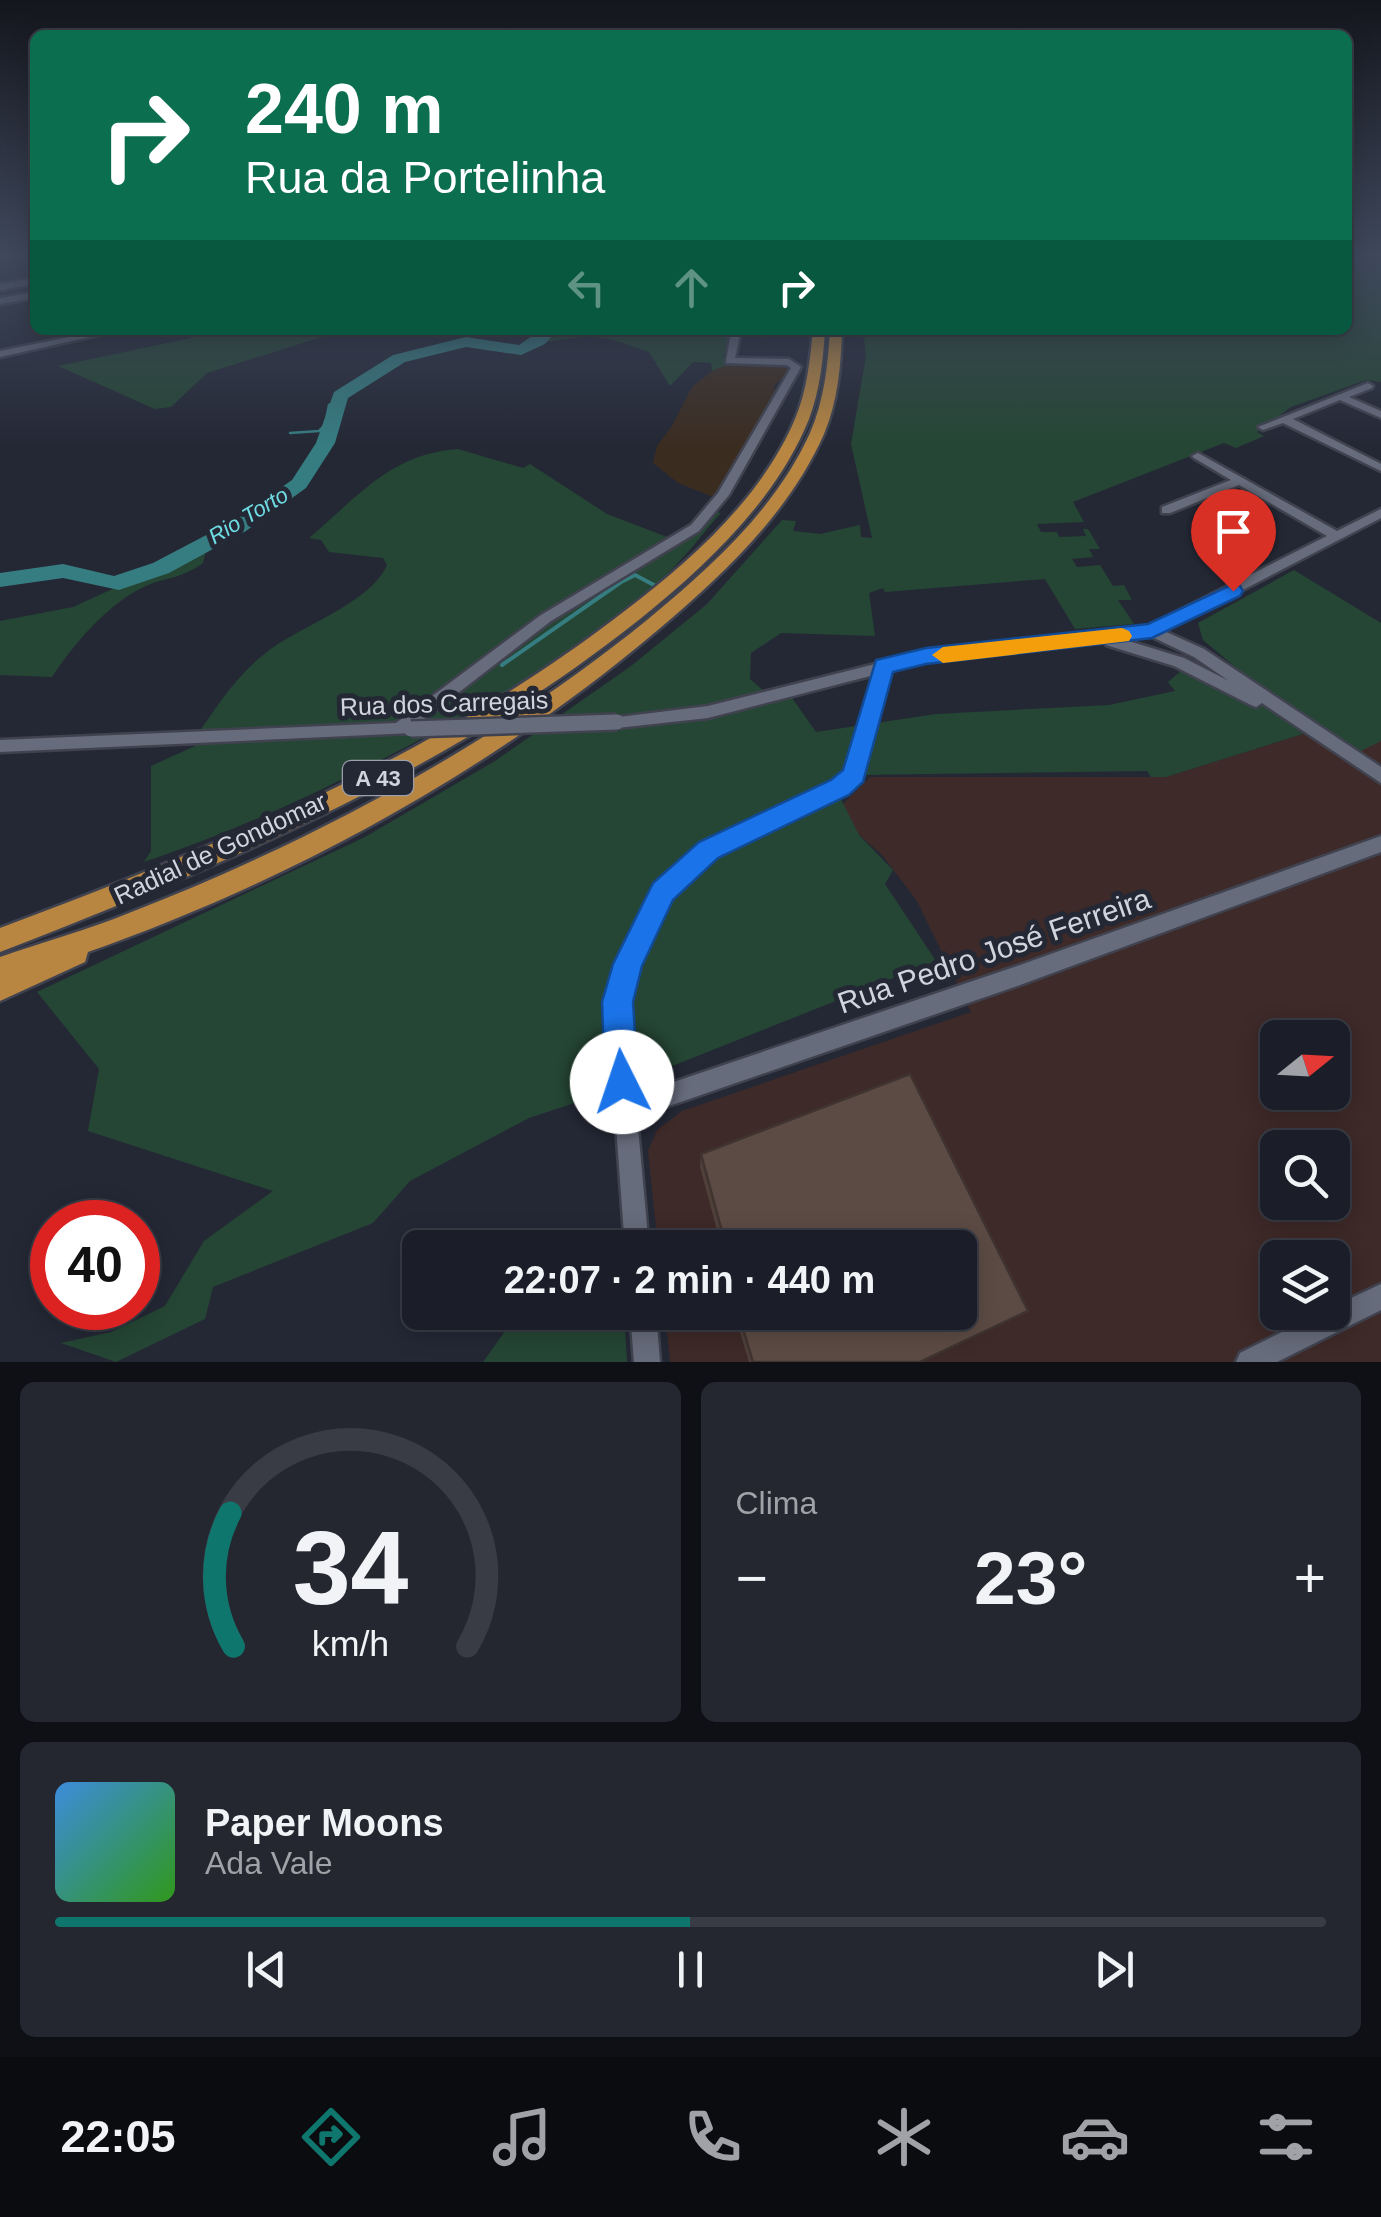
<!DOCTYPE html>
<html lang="pt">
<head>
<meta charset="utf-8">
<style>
  body { margin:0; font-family:Helvetica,sans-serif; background:#242730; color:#f1f3f6; height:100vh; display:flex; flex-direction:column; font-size:38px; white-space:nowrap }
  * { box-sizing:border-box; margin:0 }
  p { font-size:32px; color:#a0a2a8 }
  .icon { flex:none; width:55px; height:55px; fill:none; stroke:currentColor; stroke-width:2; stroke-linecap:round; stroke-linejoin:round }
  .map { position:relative; height:1362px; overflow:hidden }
  .panel { display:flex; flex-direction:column; gap:20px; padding:20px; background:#0f1016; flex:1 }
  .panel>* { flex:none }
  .banner { position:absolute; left:30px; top:30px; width:1322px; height:305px; border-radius:15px; box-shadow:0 5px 25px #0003,0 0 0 2px #393c45; background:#0b6e4f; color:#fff; overflow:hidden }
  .needle { width:65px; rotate:72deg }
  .tools { position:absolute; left:1260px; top:1020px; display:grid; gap:20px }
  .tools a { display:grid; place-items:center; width:90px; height:90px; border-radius:15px; background:#1b1e28; box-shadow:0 5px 25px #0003,0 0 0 2px #393c45; font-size:50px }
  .speed { position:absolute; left:30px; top:1200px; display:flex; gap:20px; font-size:50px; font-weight:700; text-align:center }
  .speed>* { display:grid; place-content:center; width:130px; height:130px; border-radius:50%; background:#1b1e28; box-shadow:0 5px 25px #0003,0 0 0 2px #393c45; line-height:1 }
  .speed .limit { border:15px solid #d22; background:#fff; color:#111 }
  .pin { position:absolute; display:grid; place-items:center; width:85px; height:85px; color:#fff; margin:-102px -42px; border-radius:50% 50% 50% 0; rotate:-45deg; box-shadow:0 0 10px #0007 }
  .pin .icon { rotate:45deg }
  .me { position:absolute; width:110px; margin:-55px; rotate:356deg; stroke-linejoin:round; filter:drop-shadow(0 0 8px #0008) }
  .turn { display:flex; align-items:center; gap:35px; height:210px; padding:0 50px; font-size:45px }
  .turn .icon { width:130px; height:130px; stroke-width:2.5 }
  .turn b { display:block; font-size:70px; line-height:85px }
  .lanes { display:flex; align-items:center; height:95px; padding:0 50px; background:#0003; justify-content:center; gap:50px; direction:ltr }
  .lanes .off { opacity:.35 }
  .big { font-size:75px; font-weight:700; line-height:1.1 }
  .panel .tile { flex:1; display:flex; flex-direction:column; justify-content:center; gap:15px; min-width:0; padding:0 35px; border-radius:15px; background:#242730 }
  .panel .dial { align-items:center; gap:0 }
  .dial svg { height:260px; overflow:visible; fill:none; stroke:#393c45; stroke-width:7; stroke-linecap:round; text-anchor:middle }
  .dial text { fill:#f1f3f6; stroke:none }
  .song { display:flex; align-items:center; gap:30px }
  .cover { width:120px; height:120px; border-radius:15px; background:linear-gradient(135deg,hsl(210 70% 55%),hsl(110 70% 35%)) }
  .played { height:10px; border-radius:5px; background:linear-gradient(90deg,#0f766e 50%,#393c45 50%) }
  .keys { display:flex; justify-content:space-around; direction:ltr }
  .heat { display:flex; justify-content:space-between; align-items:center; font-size:55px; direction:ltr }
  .panel .tiles { flex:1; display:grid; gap:20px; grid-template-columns:1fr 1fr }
  .tile:last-child { grid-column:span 2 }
  .trip { position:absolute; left:402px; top:1230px; width:575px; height:100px; border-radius:15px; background:#1b1e28; box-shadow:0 5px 25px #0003,0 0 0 2px #393c45; font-weight:700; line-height:100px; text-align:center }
  .tabs { display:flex; height:160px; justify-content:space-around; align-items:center; background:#0b0c10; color:#a0a2a8 }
  .tabs .icon { width:70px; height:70px }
  .tabs .current { color:#0f766e }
  .tabs b { font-size:45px; color:#f1f3f6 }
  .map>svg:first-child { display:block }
</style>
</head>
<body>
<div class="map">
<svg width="1381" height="1362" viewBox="0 0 1381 1362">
  <rect width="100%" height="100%" fill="#242835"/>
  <path fill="#3b2c20" d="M732,363L793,368L774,386L775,392L716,498L678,483L653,463L657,446L672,426L692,387L712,371Z"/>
  <path fill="#3e2a28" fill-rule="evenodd" d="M1381,732V1362H670L665,1313L960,1312V1248L658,1247L648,1151L657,1130L682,1111L971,1012L917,901L882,855L831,810L842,805L870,777H1166L1303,734L1348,739ZM1278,1038H1332V1092H1278ZM1278,1148H1332V1202H1278ZM1278,1258H1332V1312H1278Z"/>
  <g fill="#254634">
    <path d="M1348,257H1381V382L1366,380L1291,407L1257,432L1264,436L1236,448L1224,443L1073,502L1084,522L1037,524L1041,532H1057L1059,537L1086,536L1083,529H1088L1100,549H1089L1093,557L1072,559L1077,567L1100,565L1113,586L1124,585L1132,600H1118L1134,624L1075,629L1045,579L885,592L883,588L869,593L875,636L781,633L751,653L750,679L777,702L792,698L816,732L936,714L1109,705L1175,691L1168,682L1181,671L1208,684L1246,676L1203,640L1198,623L1294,570L1381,623V741L1355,754L1310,723L1295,728L1303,734L1166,777H1151L1147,771L860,775L838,793L859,835L893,870L885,884L936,961L602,1094L529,1118L410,1181L373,1223L213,1287L205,1319L116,1362L61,1343L111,1332L165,1306L204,1241L273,1191L88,1131L99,1069L37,992L365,837L495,761L631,666L706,605L782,520L796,521L793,531L820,534L860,525L861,537L872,538L851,444L866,356L863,330H1348Z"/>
    <path d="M229,330H344L207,373L171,407L155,409L58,366Z"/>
    <path d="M476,330H732L723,357L732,363L712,371L711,363L693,362L670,386L649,352L614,340L587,336L547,342L524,334L489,337Z"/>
    <path d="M458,449L523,468L530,464L607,514L675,540L683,541L717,512L721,513C700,536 691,551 668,573C604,634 526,681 449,724C350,778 251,826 144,862L151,851V766L195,746L192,742C215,710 235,676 267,652C300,626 371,603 387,565L383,558L329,552L321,540L309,538C359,496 390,454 458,449Z"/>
    <path d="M207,546L203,563C179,580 169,576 146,586C109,602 73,645 52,677L0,675V621L73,607Z"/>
    <path d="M518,1313H624L627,1362H483Z"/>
  </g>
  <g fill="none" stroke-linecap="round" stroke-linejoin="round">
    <path stroke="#367d81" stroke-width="2.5" d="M290,433L319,431L325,425L329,405L340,401"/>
    <path stroke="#367d81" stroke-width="4" d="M502,665L621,582L635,575L654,585"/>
    <path fill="#367d81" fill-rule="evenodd" d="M541,330H557L545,344L521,355L466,347L405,362L348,398L335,443L306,488L246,531L169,573L119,590L63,578L0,587V573L63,564L114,576L153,563L231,522L292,480L316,443L334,392L393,355L466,337L519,345Z"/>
    <defs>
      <g id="minor">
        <path d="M35,278V284L0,290V284Z"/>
        <path d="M35,292V298L0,304V298Z"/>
        <path d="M103,330H121L0,357V351Z"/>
        <path d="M731,330H741L735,358L789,359L801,367L729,495L699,531L551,621L414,727L413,733L0,752V740L396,723L541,615L691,525L718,493L791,368L787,365L726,363Z"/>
        <path d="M1368,383L1373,386L1372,388L1349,397L1381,411V418L1340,400L1293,419L1381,464V471L1283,423L1263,430L1258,427Z"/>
        <path d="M1198,453L1337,531L1381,509V518L1164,631L1204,649L1381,767V783L1262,703L1256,707L1251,705L1174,666L1106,645L1104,641L927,661L890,671L860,780L846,792L715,855L670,898L652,929L627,1002L635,1095L1020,965L1381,836V852L1020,985L637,1117L649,1248H625L607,1002L637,920L656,886L703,845L834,782L847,771L874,675L708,718L617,728L611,726L609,722L611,718L708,706L927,651L1149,626L1327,536L1239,485L1170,513H1162V507L1231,480L1194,458L1192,456ZM1150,636L1194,657L1229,681L1184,658L1122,639Z"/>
        <path d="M1381,1284V1310L1277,1362H1236L1240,1353L1322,1312H1332V1307Z"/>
        <path d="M630,1312H656L660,1362H634Z"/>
      </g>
      <g id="highway">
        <path d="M813,330H825C823,360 820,390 809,419C777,499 706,566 640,619C449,771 226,864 0,952V928C221,845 438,756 626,610C692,560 762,497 795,419C807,391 810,360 813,330Z"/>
        <path d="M830,330H842C841,365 838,401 824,434C789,513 724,574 659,629C494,769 293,880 88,952L85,962L0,1001V957C43,942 87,930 129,913C314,841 493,745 647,620C711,567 775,510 810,433C824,401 828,365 830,330Z"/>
      </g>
    </defs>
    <use href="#minor" stroke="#40434f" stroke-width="5"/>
    <use href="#highway" stroke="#40434f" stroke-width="5"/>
    <use href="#minor" fill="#676c7c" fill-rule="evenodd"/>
    <use href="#highway" fill="#b88641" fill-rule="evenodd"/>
    <defs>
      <path id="minor-bridge" d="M411,729L617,722"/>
    </defs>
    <use href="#minor-bridge" stroke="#40434f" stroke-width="20" stroke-linecap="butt"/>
    <use href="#minor-bridge" stroke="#676c7c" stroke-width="15"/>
  </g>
  <path fill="#4f403a" d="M910,1074L1028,1311L921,1362H749L734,1312H960V1248H716L717,1242L720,1241L700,1167L701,1154Z"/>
  <path fill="#5c4b44" stroke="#403430" stroke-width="2.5" d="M910,1074L1028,1311L920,1362H753L738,1312H960V1248H718L717,1242L724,1239L701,1154Z"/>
  <linearGradient id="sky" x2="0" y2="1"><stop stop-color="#14161d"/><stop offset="0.57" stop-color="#3f485c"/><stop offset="1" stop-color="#3f485c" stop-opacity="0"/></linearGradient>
  <rect width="1381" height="448" fill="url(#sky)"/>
  <path fill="#1a73e8" stroke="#114b97" stroke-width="2.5" d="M1233,584L1240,586L1243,591L1240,596L1152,638L926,664L893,672L863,782L849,795L718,858L673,900L642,966L633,1002L638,1082L633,1093L622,1098L610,1093L605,1082L602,1002L613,964L653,883L699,842L831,780L843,770L876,660L926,648L1148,624Z"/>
  <path fill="#f59e0b" d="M1122,628L1129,631L1132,636L1129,641L943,663L932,655L943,647Z"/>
  <g text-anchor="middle" stroke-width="10" stroke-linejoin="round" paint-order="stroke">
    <g font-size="22" font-style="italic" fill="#6edce2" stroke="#242835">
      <text transform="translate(248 515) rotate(-31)" y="8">Rio Torto</text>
    </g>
    <rect fill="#242835" stroke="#9da0ab" stroke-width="2.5" x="343" y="761" width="70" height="34" rx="8"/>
    <g font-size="22" font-weight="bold" fill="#d1d4dd">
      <text x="378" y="786">A 43</text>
    </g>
    <g font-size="25" fill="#d1d4dd" stroke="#242835">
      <text transform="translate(444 703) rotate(-2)" y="9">Rua dos Carregais</text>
      <text transform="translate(220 848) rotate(-25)" y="9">Radial de Gondomar</text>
    </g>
    <g font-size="30" fill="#d1d4dd" stroke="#242835">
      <text transform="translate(994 951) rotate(-19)" y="10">Rua Pedro José Ferreira</text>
    </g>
  </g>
</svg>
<div class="tools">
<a><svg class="needle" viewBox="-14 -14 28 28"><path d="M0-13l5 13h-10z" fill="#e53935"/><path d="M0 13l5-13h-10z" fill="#a0a2a8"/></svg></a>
<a><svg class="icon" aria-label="search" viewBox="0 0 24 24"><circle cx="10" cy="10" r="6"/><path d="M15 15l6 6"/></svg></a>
<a><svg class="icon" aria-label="layers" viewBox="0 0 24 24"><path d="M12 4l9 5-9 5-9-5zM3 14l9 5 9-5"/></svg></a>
</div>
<div class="speed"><div class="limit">40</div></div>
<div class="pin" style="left:1233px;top:591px;background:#d93025"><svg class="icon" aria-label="arrive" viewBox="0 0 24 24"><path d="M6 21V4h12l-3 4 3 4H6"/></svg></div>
<svg class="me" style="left:622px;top:1082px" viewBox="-20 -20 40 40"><circle r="19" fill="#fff"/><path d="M0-13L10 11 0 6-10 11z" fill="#1a73e8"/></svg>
<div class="trip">22:07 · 2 min · 440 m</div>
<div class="banner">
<div class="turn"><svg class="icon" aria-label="right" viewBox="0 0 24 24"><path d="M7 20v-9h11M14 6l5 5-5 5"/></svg><div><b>240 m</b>Rua da Portelinha</div></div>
<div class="lanes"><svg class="icon off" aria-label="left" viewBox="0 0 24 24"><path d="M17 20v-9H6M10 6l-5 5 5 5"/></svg><svg class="icon off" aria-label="ahead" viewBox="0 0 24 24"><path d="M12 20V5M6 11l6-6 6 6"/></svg><svg class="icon" aria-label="right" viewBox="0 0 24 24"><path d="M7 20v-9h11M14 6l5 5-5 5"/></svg></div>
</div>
</div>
<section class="panel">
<div class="tiles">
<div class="tile dial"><svg viewBox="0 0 100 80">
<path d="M14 69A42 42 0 1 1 86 69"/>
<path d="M14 69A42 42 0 0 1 13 28" stroke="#0f766e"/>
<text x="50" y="56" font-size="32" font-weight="700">34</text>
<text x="50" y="72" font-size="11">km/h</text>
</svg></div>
<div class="tile"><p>Clima</p>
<div class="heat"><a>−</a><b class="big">23°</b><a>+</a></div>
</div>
<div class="tile">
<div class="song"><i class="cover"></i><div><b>Paper Moons</b><p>Ada Vale</p></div></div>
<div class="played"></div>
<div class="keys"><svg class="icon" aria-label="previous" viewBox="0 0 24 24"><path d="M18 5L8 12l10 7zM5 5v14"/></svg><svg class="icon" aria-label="pause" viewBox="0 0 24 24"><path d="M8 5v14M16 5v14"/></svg><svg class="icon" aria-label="next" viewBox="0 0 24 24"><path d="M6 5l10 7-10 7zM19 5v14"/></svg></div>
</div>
</div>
</section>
<nav class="tabs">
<b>22:05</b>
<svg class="icon current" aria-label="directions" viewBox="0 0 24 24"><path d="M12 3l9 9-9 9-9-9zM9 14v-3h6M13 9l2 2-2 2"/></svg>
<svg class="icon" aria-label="music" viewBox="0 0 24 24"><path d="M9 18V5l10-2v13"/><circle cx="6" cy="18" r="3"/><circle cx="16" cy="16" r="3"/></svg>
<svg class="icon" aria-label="phone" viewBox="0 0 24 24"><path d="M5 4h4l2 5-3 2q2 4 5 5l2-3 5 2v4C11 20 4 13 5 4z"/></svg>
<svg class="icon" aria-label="climate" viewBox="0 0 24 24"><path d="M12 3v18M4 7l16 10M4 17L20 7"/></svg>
<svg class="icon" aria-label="car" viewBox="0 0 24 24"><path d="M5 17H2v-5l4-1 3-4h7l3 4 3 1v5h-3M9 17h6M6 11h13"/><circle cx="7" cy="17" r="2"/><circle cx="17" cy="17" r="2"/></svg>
<svg class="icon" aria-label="filters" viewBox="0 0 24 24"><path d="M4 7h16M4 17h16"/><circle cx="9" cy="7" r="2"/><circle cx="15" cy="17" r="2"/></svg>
</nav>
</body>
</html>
